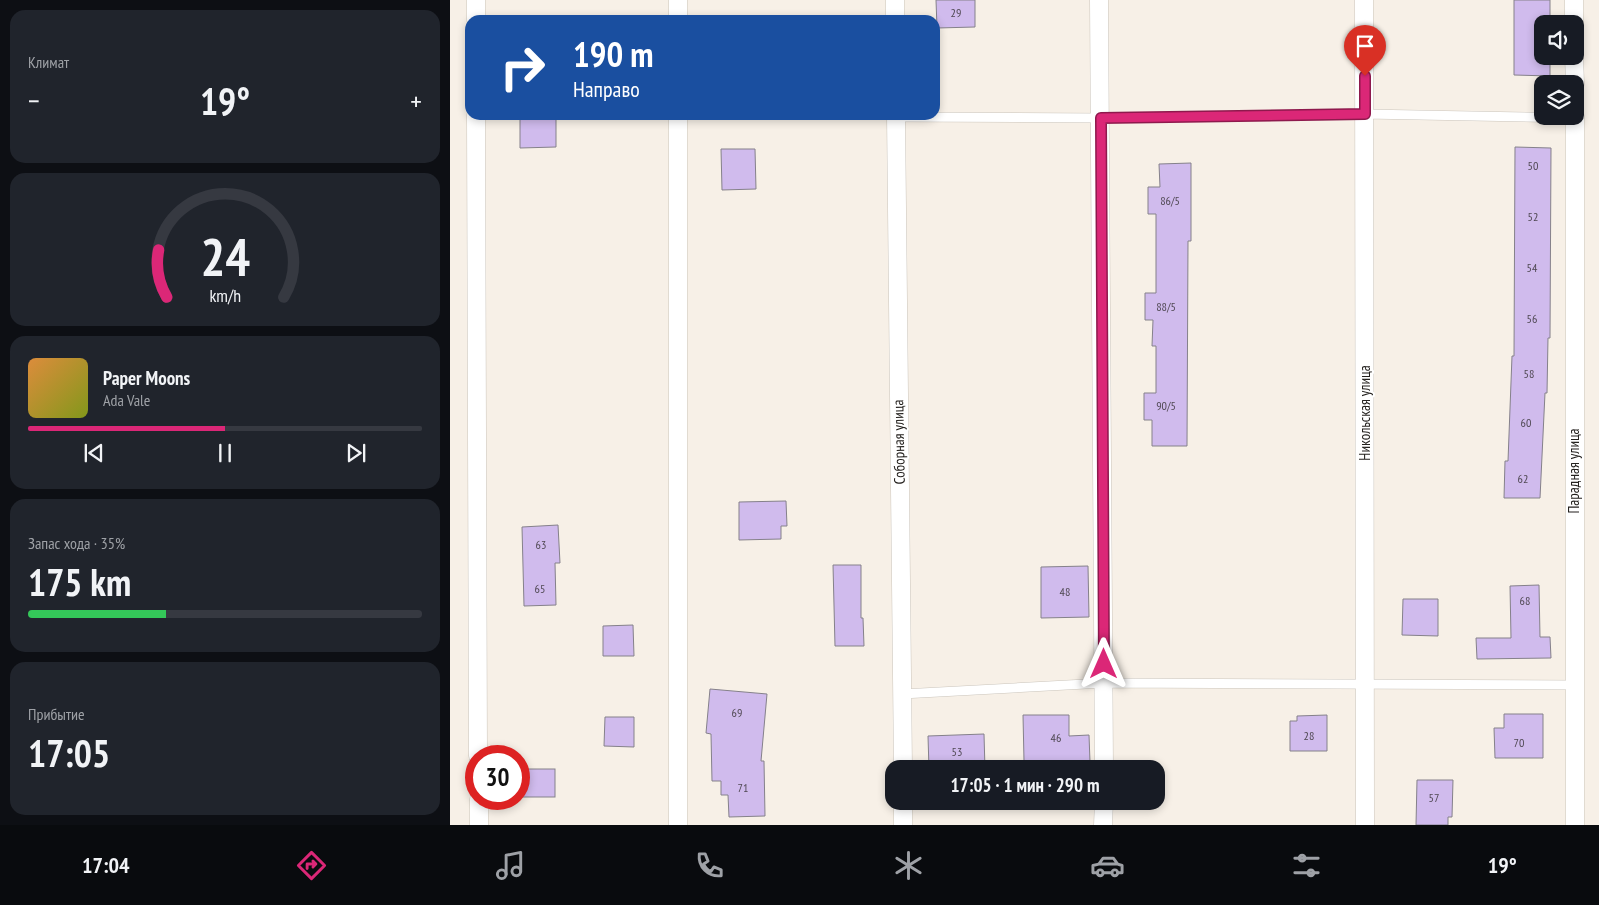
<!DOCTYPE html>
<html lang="ru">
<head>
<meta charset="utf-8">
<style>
  body { margin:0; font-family:"PT Sans Narrow",sans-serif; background:#20242c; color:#f1f3f6; height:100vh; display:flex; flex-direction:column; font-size:19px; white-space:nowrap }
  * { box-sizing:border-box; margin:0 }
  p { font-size:16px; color:#9ea1a6 }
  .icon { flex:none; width:28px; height:28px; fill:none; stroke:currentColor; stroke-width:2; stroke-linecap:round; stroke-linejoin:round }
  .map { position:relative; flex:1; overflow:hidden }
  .side { display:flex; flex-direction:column; gap:10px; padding:10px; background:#0d0f14; width:450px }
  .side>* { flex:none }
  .top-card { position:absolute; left:15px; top:15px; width:475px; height:105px; border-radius:15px; box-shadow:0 2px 8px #0003; background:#1a4fa0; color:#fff; overflow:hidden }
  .buttons { position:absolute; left:1084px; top:15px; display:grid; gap:10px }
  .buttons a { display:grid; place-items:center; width:50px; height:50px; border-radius:10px; background:#171b24; box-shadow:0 2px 8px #0003; font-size:25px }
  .speed { position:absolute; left:15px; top:745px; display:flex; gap:10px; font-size:25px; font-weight:700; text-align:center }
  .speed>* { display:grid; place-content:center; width:65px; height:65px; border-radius:50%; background:#171b24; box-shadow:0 2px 8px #0003; line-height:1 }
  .speed .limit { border:8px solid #d22; background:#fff; color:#111 }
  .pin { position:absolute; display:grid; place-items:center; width:42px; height:42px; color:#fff; margin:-51px -21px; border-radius:50% 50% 50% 0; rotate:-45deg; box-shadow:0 0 5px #0007 }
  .pin .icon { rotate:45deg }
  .me { position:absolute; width:55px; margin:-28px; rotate:0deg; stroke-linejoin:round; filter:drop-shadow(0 0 4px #0008) }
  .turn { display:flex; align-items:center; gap:18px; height:105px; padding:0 25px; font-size:22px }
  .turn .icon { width:65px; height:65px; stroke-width:2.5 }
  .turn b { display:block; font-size:35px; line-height:42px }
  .big { font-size:38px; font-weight:600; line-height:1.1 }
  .side .tile { flex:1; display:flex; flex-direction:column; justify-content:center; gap:8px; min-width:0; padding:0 18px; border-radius:15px; background:#20242c }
  .side .dial { align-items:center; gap:0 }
  .dial svg { height:130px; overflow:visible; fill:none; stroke:#363941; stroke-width:7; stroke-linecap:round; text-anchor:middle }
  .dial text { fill:#f1f3f6; stroke:none }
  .song { display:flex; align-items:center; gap:15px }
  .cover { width:60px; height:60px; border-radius:8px; background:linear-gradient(135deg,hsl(30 70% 55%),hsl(70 70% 35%)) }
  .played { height:5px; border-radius:2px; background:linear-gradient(90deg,#db2777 50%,#363941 50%) }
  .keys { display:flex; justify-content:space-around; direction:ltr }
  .heat { display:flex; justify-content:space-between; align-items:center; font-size:28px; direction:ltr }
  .charge { height:8px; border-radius:4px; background:linear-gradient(90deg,#34c759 35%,#363941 0) }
  .trip { position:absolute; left:435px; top:760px; width:280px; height:50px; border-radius:15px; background:#171b24; box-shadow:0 2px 8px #0003; font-weight:600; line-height:50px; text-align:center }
  .tabs { display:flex; height:80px; justify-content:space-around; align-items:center; background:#090b0e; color:#9ea1a6 }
  .tabs .icon { width:35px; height:35px }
  .tabs .selected { color:#db2777 }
  .tabs b { font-size:22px; color:#f1f3f6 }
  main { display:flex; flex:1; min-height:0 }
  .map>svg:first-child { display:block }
</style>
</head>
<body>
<main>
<section class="side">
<div class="tile"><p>Климат</p>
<div class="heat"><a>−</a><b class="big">19°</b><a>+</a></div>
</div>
<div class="tile dial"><svg viewBox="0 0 100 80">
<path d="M14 69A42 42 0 1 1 86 69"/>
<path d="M14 69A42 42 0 0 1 9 40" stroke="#db2777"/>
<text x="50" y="56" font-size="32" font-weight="700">24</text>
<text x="50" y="72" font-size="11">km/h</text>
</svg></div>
<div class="tile">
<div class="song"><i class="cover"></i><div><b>Paper Moons</b><p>Ada Vale</p></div></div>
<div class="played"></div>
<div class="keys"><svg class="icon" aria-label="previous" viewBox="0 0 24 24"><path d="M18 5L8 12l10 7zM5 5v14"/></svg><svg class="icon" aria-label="pause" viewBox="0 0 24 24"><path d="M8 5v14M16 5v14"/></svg><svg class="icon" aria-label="next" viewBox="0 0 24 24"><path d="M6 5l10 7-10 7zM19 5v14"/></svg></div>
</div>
<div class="tile"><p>Запас хода · 35%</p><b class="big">175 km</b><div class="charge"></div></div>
<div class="tile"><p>Прибытие</p><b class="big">17:05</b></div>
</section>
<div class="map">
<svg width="1149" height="825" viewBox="0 0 1149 825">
  <rect width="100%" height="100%" fill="#f7f0e7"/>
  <g fill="#d0bbed" stroke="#85818a">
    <path d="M486,0H525V27L487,28Z"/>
    <path d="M1064,0H1100V24H1092V56H1100V76L1064,75Z"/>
    <path d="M70,115H106V147L70,148Z"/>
    <path d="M1065,147L1101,148L1100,338H1098L1097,393H1095L1090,498H1054L1055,461H1058L1062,356H1064Z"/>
    <path d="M271,149H305L306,189L272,190Z"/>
    <path d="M741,163V241H738L737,446H702V420H694V393H706V346H702L703,320H695V293H706V214H698V187H710L709,164Z"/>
    <path d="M336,501L337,526H331V539L289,540V502Z"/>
    <path d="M108,525L110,563H105L106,605L74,606L72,527Z"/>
    <path d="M383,565H411V618H413L414,646H385Z"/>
    <path d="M638,566L639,617L591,618V567Z"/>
    <path d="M1089,585L1090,637H1100L1101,658L1027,659L1026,638H1061L1060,586Z"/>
    <path d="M953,599H988V636L952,635Z"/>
    <path d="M183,625L184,656H153V626Z"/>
    <path d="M260,689L317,694L311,761H314L315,816L279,817L278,795H271V781H262L261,734L256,733Z"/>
    <path d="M1054,714H1093V758H1045L1044,728H1054Z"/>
    <path d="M573,715H619V736L639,735L640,762L574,761Z"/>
    <path d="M877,715V751H840V721H847V716Z"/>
    <path d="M155,717H184V747L154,746Z"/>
    <path d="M534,734L535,769H479L478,736Z"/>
    <rect x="69" y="769" width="36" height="28"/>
    <path d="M967,780H1003L1002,817H998V825H966Z"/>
  </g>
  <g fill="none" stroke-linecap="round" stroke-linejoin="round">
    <defs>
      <g id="service">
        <path d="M446,117L651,118L915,114L1125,118"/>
        <path d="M452,694L654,683L1124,685"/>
      </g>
      <g id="minor">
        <path d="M26,0V20"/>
        <path d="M445,0V20"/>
        <path d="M649,0L654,769"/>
        <path d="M914,0L915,825"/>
        <path d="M1124,0V24"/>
        <path d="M228,20V0"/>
        <path d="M1124,56L1125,84"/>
        <path d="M26,115L28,756"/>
        <path d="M446,115L453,769"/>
        <path d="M29,799V825"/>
        <path d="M453,801V825"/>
        <path d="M228,825V115"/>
        <path d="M653,825L654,801"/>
        <path d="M1125,825V116"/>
      </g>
    </defs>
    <use href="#service" stroke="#cbc5bc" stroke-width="10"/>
    <use href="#minor" stroke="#cbc5bc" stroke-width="19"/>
    <use href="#service" stroke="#fff" stroke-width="9"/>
    <use href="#minor" stroke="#fff" stroke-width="18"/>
  </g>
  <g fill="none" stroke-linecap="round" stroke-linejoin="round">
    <defs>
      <path id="route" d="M654,664L651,118L915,114V76"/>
    </defs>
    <use href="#route" stroke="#8e194d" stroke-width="12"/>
    <use href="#route" stroke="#db2777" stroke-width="9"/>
  </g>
  <g text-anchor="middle" stroke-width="4" stroke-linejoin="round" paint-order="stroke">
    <g font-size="12" fill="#4f4852">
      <text x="506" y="17">29</text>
      <text x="1083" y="170">50</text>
      <text x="720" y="205">86/5</text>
      <text x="1083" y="221">52</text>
      <text x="1082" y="272">54</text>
      <text x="716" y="311">88/5</text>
      <text x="1082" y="323">56</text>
      <text x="1079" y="378">58</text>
      <text x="716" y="410">90/5</text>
      <text x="1076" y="427">60</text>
      <text x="1073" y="483">62</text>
      <text x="91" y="549">63</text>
      <text x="90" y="593">65</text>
      <text x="615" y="596">48</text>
      <text x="1075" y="605">68</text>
      <text x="287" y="717">69</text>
      <text x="859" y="740">28</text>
      <text x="606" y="742">46</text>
      <text x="1069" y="747">70</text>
      <text x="507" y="756">53</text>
      <text x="293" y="792">71</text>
      <text x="984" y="802">57</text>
    </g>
    <g font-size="15" fill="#24211e" stroke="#fff">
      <text transform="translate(915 413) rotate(-90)" y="5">Никольская улица</text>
      <text transform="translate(449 442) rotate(-91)" y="5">Соборная улица</text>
      <text transform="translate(1124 471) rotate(-90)" y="5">Парадная улица</text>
    </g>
  </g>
</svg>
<div class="buttons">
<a><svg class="icon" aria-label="sound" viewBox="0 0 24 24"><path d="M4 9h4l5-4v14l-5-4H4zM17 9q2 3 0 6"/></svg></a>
<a><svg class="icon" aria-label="layers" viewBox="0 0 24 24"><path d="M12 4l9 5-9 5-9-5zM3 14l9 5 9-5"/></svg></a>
</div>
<div class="speed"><div class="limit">30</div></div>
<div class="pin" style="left:915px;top:76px;background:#d93025"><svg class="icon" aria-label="arrive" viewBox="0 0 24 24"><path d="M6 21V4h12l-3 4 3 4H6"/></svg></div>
<svg class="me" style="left:654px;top:664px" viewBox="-20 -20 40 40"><path d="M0-17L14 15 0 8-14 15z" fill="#db2777" stroke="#fff" stroke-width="4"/></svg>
<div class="trip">17:05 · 1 мин · 290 m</div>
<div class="top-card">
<div class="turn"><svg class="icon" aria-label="right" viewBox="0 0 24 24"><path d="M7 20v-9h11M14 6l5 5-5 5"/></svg><div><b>190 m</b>Направо</div></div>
</div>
</div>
</main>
<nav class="tabs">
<b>17:04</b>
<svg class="icon selected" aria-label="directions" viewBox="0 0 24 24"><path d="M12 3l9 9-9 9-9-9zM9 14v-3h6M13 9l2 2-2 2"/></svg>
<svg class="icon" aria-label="music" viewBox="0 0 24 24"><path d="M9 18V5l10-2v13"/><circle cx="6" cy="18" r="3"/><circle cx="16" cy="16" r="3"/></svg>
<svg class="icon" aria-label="phone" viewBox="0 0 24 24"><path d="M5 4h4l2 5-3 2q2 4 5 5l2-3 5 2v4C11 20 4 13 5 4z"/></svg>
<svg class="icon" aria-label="climate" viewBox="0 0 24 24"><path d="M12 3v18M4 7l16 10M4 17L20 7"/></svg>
<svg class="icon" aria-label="car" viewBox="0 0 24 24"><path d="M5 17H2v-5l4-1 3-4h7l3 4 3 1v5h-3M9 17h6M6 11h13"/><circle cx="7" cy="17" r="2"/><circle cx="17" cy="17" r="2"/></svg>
<svg class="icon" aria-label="filters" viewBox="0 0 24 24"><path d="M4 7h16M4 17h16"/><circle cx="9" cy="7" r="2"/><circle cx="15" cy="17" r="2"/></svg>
<b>19°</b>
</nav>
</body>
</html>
